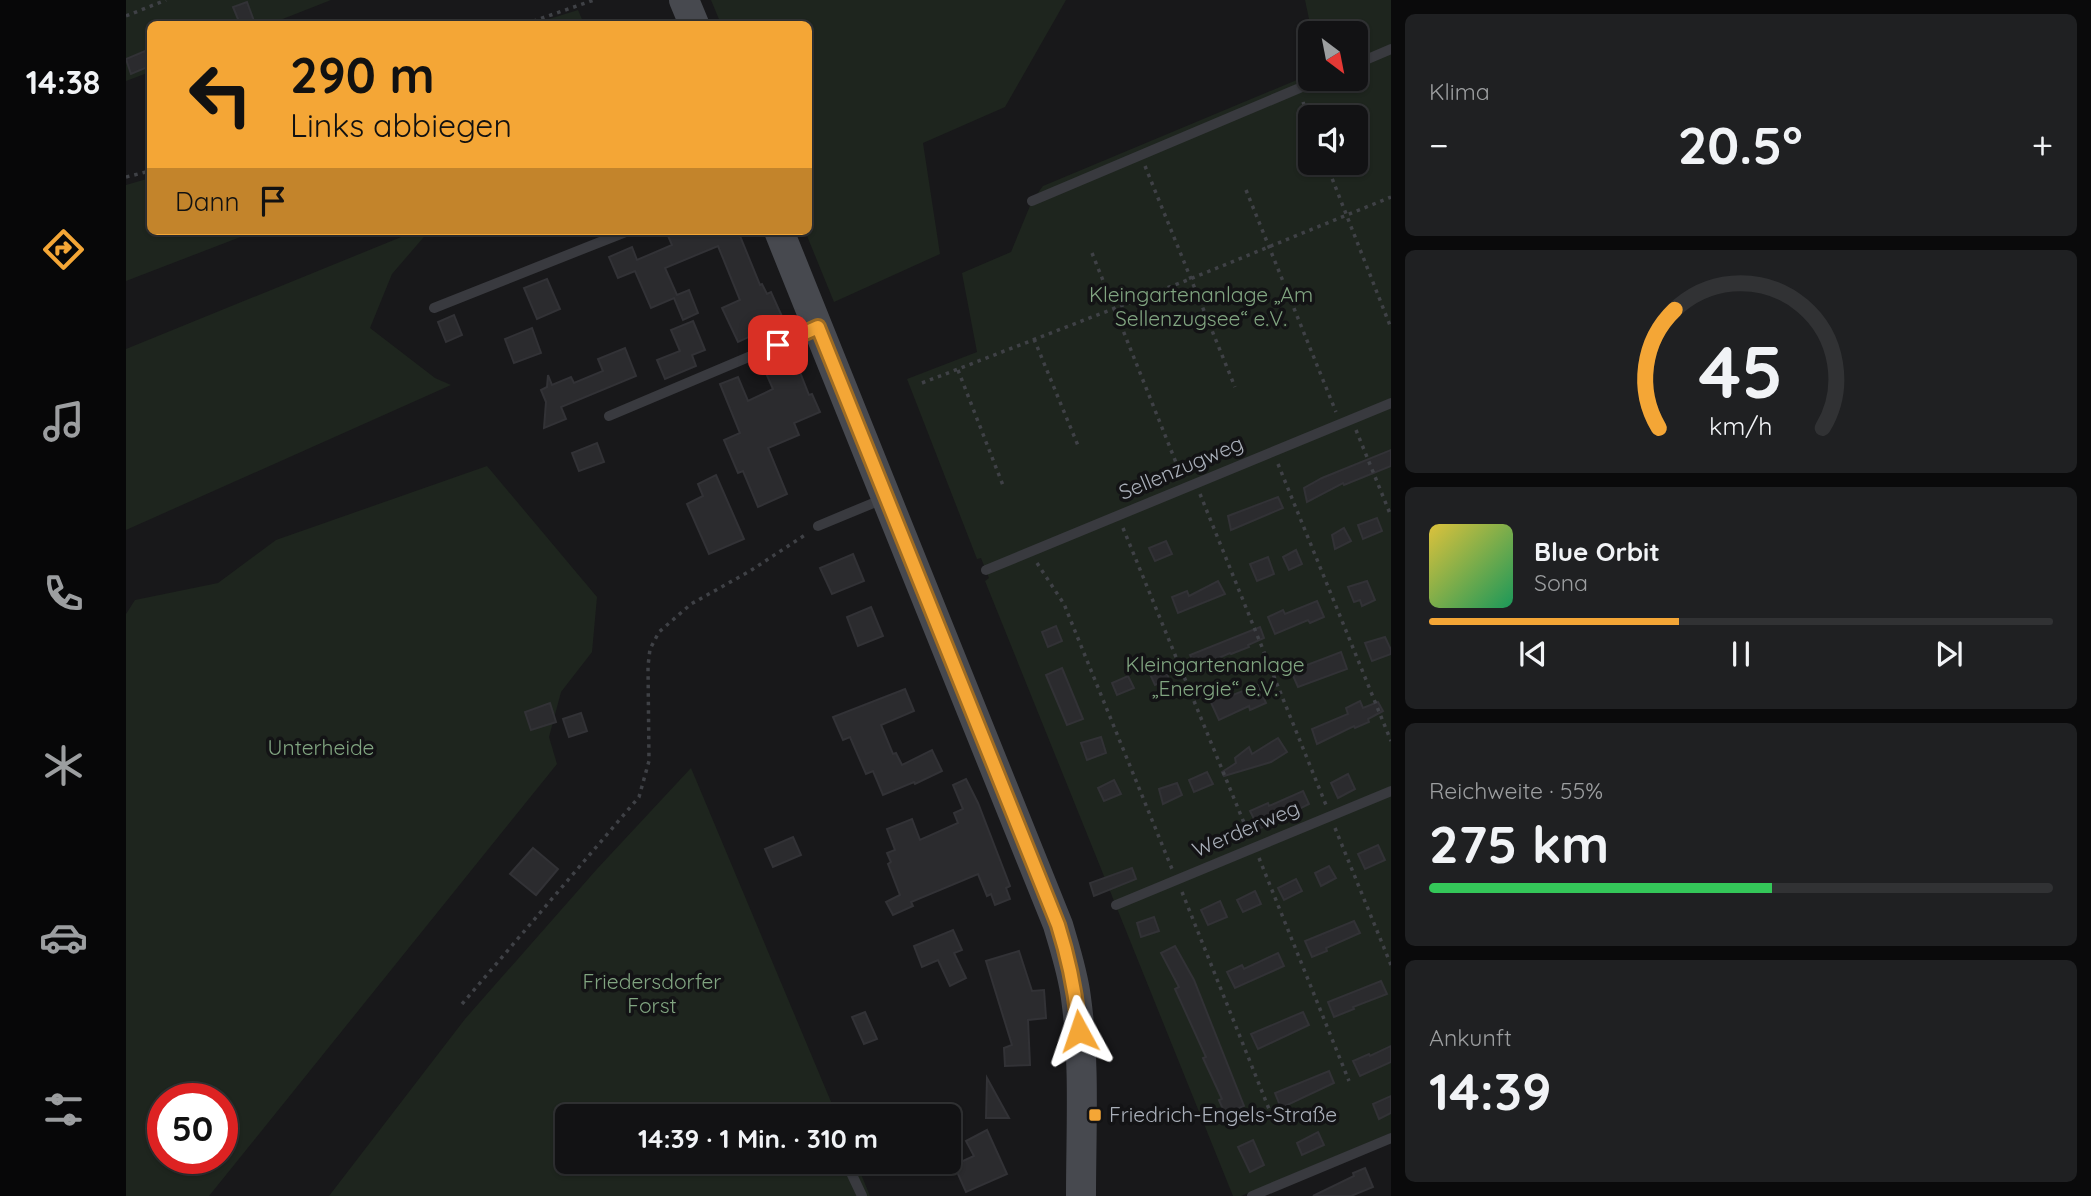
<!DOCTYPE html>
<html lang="de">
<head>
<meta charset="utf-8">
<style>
  body { margin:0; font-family:Quicksand,sans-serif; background:#1f2022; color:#f1f3f6; height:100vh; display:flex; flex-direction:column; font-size:26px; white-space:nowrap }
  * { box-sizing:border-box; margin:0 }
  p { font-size:23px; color:#9c9ea0 }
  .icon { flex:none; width:38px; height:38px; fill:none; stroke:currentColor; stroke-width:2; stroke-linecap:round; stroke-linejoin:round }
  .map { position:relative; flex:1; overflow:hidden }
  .drawer { display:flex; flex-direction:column; gap:14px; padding:14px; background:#0a0a0b; width:700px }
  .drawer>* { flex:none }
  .hud { position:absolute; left:21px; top:21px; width:665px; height:214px; border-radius:10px; box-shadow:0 2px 5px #0004,0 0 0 2px #313234; background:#f4a636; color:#111; overflow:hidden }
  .needle { width:46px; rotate:148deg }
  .tools { position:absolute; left:1172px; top:21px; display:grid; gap:14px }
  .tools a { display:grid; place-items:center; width:70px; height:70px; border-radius:10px; background:#121214; box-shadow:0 2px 5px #0004,0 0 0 2px #313234; font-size:35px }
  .speed { position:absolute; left:21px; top:1083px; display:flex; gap:14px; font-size:35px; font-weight:700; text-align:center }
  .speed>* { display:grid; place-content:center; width:91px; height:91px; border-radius:50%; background:#121214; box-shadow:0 2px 5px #0004,0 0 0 2px #313234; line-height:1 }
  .speed .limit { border:10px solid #d22; background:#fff; color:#111 }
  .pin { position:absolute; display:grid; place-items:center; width:60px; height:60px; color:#fff; margin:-30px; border-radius:14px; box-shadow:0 4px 10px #0006 }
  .me { position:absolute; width:77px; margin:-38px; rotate:355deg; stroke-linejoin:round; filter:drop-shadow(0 0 5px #0008) }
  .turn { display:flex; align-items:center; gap:24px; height:147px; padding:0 28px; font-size:32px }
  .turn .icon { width:91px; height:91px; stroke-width:2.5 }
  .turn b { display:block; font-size:49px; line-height:60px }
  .then { display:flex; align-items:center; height:66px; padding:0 28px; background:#0003; gap:14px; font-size:26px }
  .big { font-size:52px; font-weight:700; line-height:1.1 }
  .drawer .widget { flex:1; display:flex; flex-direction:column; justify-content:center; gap:10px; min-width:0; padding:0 24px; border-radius:10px; background:#1f2022 }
  .drawer .dial { align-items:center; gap:0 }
  .dial svg { height:182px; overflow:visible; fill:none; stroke:#313234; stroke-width:7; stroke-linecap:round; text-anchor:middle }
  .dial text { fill:#f1f3f6; stroke:none }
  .song { display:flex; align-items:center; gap:21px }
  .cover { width:84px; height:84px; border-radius:10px; background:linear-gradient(135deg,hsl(50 70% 55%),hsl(150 70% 35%)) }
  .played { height:7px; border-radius:4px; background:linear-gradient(90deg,#f4a636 40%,#313234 40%) }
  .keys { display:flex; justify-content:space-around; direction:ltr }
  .heat { display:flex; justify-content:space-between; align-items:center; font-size:38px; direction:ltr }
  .charge { height:10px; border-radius:5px; background:linear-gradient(90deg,#34c759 55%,#313234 0) }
  .trip { position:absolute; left:429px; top:1104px; width:406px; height:70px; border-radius:10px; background:#121214; box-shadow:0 2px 5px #0004,0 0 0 2px #313234; font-weight:700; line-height:70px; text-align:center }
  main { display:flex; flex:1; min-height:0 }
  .tabs { display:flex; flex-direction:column; width:126px; justify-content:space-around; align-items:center; background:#070708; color:#9c9ea0 }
  .tabs .icon { width:49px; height:49px }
  .tabs .on { color:#f4a636 }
  .tabs b { font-size:32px; color:#f1f3f6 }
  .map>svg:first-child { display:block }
</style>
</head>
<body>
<main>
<nav class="tabs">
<b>14:38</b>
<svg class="icon on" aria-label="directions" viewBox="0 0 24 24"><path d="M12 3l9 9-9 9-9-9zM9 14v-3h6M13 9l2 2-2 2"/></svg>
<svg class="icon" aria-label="music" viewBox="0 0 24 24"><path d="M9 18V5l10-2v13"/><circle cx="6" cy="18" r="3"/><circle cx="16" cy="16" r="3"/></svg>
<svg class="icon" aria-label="phone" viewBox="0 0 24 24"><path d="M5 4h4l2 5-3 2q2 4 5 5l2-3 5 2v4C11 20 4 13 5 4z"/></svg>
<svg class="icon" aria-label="climate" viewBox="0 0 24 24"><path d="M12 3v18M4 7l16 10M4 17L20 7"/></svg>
<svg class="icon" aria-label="car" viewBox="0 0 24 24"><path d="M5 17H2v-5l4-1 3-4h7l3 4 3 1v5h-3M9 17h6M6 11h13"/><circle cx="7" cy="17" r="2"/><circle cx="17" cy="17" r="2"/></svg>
<svg class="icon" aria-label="filters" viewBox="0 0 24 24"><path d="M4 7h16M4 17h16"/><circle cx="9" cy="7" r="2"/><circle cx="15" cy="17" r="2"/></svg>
</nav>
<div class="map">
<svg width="1265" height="1196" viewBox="0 0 1265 1196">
  <rect width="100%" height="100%" fill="#18181a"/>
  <g fill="#1e251e" fill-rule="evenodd">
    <path d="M0,0H205L144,24H24V72L0,81Z"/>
    <path d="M585,0H940L879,107L797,143L814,254L708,302L679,231H682V24H595Z"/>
    <path d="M1179,0H1265V1133L1115,1196H1107L859,581L863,578L855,558L851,559L781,379L851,352L836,273L885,252L906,201L917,186L1185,74V79H1230V33H1186ZM1185,117H1230V163H1185Z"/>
    <path d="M452,10L458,24H407Z"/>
    <path d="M24,178V231H130L0,281V185Z"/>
    <path d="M290,231H303L266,274L244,328L309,378L325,385L0,530V349Z"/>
    <path d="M361,466L471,597L466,652L435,692L423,737L431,764L83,1196H0V614L9,600L92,583L150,540ZM37,1099H96V1158H37Z"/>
    <path d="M565,768L711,1116H441V1162H730L744,1196H203L339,1019L471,869Z"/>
  </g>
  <g fill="#2b2b2e" stroke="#323236" stroke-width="2">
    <path d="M121,2L128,21L114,24L107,7Z"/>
    <path d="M19,51L24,66L5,74L0,59Z"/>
    <path d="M540,231H612L634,285L636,284L641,294L645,292L653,310L659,323L653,325L656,331L641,337L638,330L612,342L596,308L614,300L592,246L539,268L551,295L563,290L572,313L557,320L548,298L525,308L509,271L492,278L483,257L506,247L511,260L546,245Z"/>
    <path d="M421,279L434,309L411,319L398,288Z"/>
    <path d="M328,315L336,335L320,342L312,322Z"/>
    <path d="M567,321L579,350L566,355L570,366L539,379L531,360L554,351L545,330Z"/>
    <path d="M406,328L415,353L388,363L379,339Z"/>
    <path d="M499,348L510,376L435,407L440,419L418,428L420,402L415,390L421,387L422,375L426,385L445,377L448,383L477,371L472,359Z"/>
    <path d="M668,357L683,395L686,394L694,412L668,423L673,435L642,448L661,494L632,507L617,471L612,473L598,440L614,433L594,384L612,377L622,401L647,389L640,373L654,368L652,363Z"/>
    <path d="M471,443L478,462L453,471L446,453Z"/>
    <path d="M1265,450V466L1218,485L1217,483L1181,502L1178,488L1196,478Z"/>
    <path d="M590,475L618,539L583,554L561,504L577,496L572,484Z"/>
    <path d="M1152,497L1157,508L1105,530L1102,516Z"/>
    <path d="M1251,518L1256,531L1237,539L1232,525Z"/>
    <path d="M1218,528L1225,541L1209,549L1206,535Z"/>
    <path d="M1040,541L1046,554L1029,561L1023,548Z"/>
    <path d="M1170,550L1176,564L1163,570L1157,557Z"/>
    <path d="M727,554L738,581L706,594L694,568Z"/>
    <path d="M1142,557L1148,574L1131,581L1124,564Z"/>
    <path d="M1092,581L1099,594L1052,613L1046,597L1061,591L1063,596Z"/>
    <path d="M1241,581L1249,600L1236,606L1234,600L1228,602L1222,587Z"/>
    <path d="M1191,601L1198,617L1184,623L1182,620L1149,634L1142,617L1157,610L1159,614Z"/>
    <path d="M745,607L757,636L732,646L721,617Z"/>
    <path d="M930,626L936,641L922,647L916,632Z"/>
    <path d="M1134,627L1138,638L1122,645L1123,647L1105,654L1104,653L1070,668L1064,655Z"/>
    <path d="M1259,637L1265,650V654L1246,661L1239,643Z"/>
    <path d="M1215,652L1221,669L1172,687L1165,671Z"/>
    <path d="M1038,665L1043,679L1029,685L1023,672Z"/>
    <path d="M936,668L957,719L941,725L920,675Z"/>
    <path d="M1002,676L1008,688L991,695L986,683Z"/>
    <path d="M1132,685L1140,703L1124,710L1123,706L1093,720L1082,696L1100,690L1102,697Z"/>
    <path d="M779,689L788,711L755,725L767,754L770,753L776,765L806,750L816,771L789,784L788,782L757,795L747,771L740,774L724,737L717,740L707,717Z"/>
    <path d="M1234,701L1237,708L1252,702L1257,711L1242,719L1243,722L1229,728L1228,726L1191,744L1186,729L1222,714L1220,708Z"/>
    <path d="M424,703L430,722L405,730L399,712Z"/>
    <path d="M455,713L461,731L443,737L437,719Z"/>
    <path d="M975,737L980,753L961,760L955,743Z"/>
    <path d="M1152,738L1161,752L1145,762L1098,776L1096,772L1110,763L1109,758L1123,747L1126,754Z"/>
    <path d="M1081,772L1087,784L1068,792L1063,780Z"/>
    <path d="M1222,774L1229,789L1212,798L1205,783Z"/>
    <path d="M840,779L852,803L884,886L880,888L884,899L869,905L865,894L861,896L852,874L785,902L787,906L767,915L760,902L774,895L762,864L765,862L761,853L769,850L761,829L786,819L794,840L832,823L828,813L837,809L827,785Z"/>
    <path d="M988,780L995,794L978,801L972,788Z"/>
    <path d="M1051,783L1056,795L1037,804L1033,789Z"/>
    <path d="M1177,791L1183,804L1133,829L1124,811L1142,803L1143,806Z"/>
    <path d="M667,837L675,855L647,867L639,849Z"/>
    <path d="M1252,845L1259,860L1239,869L1232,854Z"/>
    <path d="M407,848L432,869L410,895L384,874Z"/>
    <path d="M1203,866L1210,878L1195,886L1189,873Z"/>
    <path d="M1006,868L1010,879L968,896L964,883Z"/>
    <path d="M1170,879L1176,891L1158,900L1152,888Z"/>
    <path d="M1129,891L1135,904L1117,912L1111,900Z"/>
    <path d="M1094,901L1101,917L1082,925L1075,910Z"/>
    <path d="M1028,917L1033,931L1015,937L1011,923Z"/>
    <path d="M1228,921L1234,933L1200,948L1201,951L1186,957L1179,941Z"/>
    <path d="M827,930L836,950L828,953L840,978L824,986L812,960L796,967L788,946Z"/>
    <path d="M1049,946L1068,980L1118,1106L1099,1114L1093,1100L1096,1099L1077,1058L1080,1057L1049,989L1053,987L1035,953Z"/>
    <path d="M893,951L906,991L918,990L920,1018L902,1020L904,1065L879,1066L878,1048L886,1045L860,961Z"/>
    <path d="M1152,953L1158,966L1109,988L1101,972L1116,965L1118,969Z"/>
    <path d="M1255,981L1261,994L1227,1007L1228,1009L1208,1017L1202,1002Z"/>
    <path d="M739,1012L751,1039L738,1044L726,1017Z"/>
    <path d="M1177,1012L1183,1025L1132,1049L1125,1034Z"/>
    <path d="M1265,1046V1062L1234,1076L1227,1061L1243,1054L1244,1056Z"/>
    <path d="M1203,1071L1208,1083L1155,1108L1149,1093Z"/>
    <path d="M861,1078L883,1118H860Z"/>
    <path d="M1265,1096V1113L1253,1119L1247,1104Z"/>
    <path d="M861,1130L881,1174L840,1192L828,1165L848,1156L840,1141Z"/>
    <path d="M1192,1132L1198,1145L1176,1155L1171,1143Z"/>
    <path d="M1127,1140L1138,1165L1124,1172L1112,1147Z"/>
    <path d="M1239,1168L1247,1187L1225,1196H1187L1228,1176L1227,1173Z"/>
  </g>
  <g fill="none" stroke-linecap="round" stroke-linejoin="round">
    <g stroke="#3f4146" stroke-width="3.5" stroke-dasharray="3.5 5" stroke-linecap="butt">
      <path d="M0,16L40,0"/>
      <path d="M399,24L468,0"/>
      <path d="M1177,102L1185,123"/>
      <path d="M1200,163L1265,328"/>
      <path d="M1019,166L1109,387"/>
      <path d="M0,177L24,171"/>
      <path d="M1120,190L1210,412"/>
      <path d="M966,253L1055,475"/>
      <path d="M908,339L953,448"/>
      <path d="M832,370L878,488"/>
      <path d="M796,383L1064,279L1265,197"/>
      <path d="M1230,430L1265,516"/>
      <path d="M1152,464L1265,741"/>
      <path d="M1074,494L1200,805"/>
      <path d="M997,528L1123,835"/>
      <path d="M911,563L938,604L1046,869"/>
      <path d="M1209,828L1265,965"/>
      <path d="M1133,858L1223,1081"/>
      <path d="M1056,892L1145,1114"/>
      <path d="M336,1004L513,797L523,761L522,666L524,649L533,632L565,604L624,571L682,533"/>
    </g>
    <g stroke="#393a3f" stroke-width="10">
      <path d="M1230,64L1265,49"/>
      <path d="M906,201L1195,79"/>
      <path d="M308,308L502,231"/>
      <path d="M483,416L689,329"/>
      <path d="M692,526L757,499"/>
      <path d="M860,570L1265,403"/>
      <path d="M990,905L1265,791"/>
      <path d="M720,1162L736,1196"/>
      <path d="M1126,1196L1265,1138"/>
    </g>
    <g stroke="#47494f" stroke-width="30">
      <path d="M558,0L568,24"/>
      <path d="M653,231L932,925C939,949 947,973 950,998C959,1063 955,1131 955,1196"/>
    </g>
  </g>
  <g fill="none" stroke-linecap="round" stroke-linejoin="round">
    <defs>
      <path id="route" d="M652,345L692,327L932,925C943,960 950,994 953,1031"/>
    </defs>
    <use href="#route" stroke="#9f6c23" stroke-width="18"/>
    <use href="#route" stroke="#f4a636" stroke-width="12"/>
  </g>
  <rect fill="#f4a636" stroke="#131315" stroke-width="2.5" x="962" y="1108" width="14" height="14" rx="3.5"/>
  <g text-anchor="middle" stroke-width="7" stroke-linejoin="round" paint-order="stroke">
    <g font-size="21" fill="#81a581" stroke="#131315">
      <text x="1075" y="302">Kleingartenanlage „Am<tspan x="1075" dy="24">Sellenzugsee“ e.V.</tspan></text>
      <text x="1089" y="672">Kleingartenanlage<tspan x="1089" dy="24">„Energie“ e.V.</tspan></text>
      <text x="195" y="755">Unterheide</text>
      <text x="526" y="989">Friedersdorfer<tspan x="526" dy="24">Forst</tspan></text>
    </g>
    <g font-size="21" fill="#aab0ba" stroke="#131315">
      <text transform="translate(1055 468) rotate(-23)" y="7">Sellenzugweg</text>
      <text transform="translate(1120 829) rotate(-23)" y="7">Werderweg</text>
    </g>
    <g font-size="21" fill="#aab0ba" stroke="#131315" text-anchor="start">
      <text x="983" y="1122">Friedrich-Engels-Straße</text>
    </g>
  </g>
</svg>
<div class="tools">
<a><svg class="needle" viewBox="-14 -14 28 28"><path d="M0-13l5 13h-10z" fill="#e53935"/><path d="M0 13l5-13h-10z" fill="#9c9ea0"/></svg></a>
<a><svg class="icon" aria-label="sound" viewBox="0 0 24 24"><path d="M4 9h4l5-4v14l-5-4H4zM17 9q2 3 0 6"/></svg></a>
</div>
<div class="speed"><div class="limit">50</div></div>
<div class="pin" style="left:652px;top:345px;background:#d93025"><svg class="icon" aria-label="arrive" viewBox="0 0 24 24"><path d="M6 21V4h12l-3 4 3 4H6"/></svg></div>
<svg class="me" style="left:953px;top:1031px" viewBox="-20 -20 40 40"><path d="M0-17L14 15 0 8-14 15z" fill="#f4a636" stroke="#fff" stroke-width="4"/></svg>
<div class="trip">14:39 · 1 Min. · 310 m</div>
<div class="hud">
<div class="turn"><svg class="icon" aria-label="left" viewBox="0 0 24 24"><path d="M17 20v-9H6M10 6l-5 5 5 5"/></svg><div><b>290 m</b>Links abbiegen</div></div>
<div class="then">Dann<svg class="icon" aria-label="arrive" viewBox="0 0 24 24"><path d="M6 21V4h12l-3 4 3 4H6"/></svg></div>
</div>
</div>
<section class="drawer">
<div class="widget"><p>Klima</p>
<div class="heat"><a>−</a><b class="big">20.5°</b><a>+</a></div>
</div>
<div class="widget dial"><svg viewBox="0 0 100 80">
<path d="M14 69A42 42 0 1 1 86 69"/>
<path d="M14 69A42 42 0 0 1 21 17" stroke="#f4a636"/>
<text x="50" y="56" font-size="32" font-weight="700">45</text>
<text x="50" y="72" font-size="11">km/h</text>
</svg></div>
<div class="widget">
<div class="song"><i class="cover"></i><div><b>Blue Orbit</b><p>Sona</p></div></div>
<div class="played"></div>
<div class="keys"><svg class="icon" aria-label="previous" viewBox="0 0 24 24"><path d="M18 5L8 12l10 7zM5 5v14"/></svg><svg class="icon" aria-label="pause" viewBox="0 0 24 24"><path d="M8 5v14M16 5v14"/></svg><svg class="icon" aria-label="next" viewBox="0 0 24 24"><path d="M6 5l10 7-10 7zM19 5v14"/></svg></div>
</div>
<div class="widget"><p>Reichweite · 55%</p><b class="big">275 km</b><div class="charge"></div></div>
<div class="widget"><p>Ankunft</p><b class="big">14:39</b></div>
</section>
</main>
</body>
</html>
